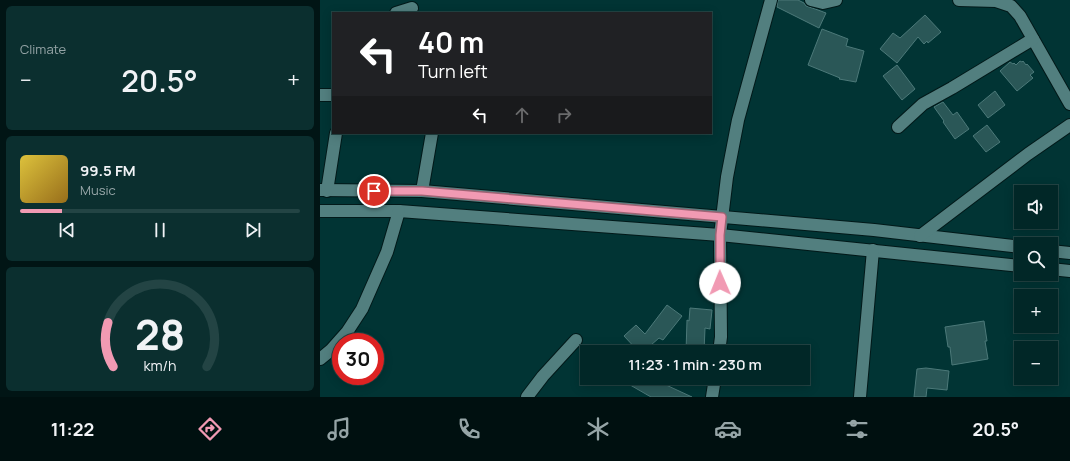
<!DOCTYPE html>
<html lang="en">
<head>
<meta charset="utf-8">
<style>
  body { margin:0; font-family:Manrope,sans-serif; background:#0b2f2f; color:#f1f3f6; height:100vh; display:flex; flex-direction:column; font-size:15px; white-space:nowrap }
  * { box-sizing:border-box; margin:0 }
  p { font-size:13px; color:#96a5a7 }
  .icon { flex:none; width:22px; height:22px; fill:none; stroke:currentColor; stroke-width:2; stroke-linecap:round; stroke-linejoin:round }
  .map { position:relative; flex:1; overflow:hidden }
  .drawer { display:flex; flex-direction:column; gap:6px; padding:6px; background:#011515; width:320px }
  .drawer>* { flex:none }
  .banner { position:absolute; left:12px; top:12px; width:380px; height:122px; border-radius:0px; box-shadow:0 2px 10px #0003,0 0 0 1px #234444; background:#202124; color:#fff; overflow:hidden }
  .buttons { position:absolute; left:694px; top:185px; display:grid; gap:8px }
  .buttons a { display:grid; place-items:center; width:44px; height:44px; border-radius:0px; background:#012727; box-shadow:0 2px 10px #0003,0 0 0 1px #234444; font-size:20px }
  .speed { position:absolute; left:12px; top:333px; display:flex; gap:8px; font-size:20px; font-weight:700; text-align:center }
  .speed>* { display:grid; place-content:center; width:52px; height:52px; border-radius:50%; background:#012727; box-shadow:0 2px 10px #0003,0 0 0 1px #234444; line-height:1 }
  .speed .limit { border:6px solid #d22; background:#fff; color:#111 }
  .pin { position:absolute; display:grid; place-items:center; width:34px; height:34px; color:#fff; margin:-17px; border:2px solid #fff; border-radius:50%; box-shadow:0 1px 4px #0007 }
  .me { position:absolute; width:44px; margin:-22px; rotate:359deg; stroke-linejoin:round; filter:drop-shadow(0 0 3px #0008) }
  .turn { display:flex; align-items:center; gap:14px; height:84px; padding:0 20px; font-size:18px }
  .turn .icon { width:52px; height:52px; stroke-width:2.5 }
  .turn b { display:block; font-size:28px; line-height:34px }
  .lanes { display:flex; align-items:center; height:38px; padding:0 20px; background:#0003; justify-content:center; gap:20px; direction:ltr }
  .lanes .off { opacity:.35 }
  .big { font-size:30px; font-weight:600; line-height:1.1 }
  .drawer .card { flex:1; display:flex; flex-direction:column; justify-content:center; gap:6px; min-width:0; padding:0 14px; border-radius:6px; background:#0b2f2f }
  .drawer .dial { align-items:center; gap:0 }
  .dial svg { height:104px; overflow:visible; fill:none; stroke:#234444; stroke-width:7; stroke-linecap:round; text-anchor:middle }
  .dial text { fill:#f1f3f6; stroke:none }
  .song { display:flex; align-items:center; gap:12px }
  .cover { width:48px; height:48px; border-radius:6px; background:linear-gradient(135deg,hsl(50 70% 55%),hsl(40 70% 35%)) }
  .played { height:4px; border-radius:2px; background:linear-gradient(90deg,#f19ab3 15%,#234444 15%) }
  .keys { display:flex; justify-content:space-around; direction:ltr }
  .heat { display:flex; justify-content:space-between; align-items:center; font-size:22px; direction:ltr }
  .trip { position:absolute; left:260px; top:345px; width:230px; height:40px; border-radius:0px; background:#012727; box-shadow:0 2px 10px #0003,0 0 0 1px #234444; font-weight:600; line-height:40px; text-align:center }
  .menu { display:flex; height:64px; justify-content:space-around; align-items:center; background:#001010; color:#96a5a7 }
  .menu .icon { width:28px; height:28px }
  .menu .on { color:#f19ab3 }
  .menu b { font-size:18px; color:#f1f3f6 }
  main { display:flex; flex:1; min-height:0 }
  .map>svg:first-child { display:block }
</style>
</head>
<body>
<main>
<section class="drawer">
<div class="card"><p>Climate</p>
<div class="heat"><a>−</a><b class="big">20.5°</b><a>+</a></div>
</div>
<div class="card">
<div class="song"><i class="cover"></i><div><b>99.5 FM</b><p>Music</p></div></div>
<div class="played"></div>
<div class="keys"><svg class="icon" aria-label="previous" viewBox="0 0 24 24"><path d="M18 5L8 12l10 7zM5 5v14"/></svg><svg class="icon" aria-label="pause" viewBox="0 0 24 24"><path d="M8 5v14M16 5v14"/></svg><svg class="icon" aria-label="next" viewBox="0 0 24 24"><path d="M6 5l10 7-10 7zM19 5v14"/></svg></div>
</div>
<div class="card dial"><svg viewBox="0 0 100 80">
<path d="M14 69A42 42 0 1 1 86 69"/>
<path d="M14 69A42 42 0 0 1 10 35" stroke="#f19ab3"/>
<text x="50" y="56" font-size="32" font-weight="700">28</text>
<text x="50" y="72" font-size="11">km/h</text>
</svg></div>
</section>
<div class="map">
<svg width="750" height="397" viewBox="0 0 750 397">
  <rect width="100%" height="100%" fill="#013434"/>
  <g fill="#2a5757" stroke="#4c7979">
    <path d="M458,0H478L484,3L486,6L498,10L506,13L499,28L457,7Z"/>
    <path d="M605,15L621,32L608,43L607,41L604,44L598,37L577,63L560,49L573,33L580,38Z"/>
    <path d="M502,29L528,39L526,46L544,51L536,82L519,79L520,78L488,65Z"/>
    <path d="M700,61L702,62L703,61L706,65L707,64L714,72L710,75L713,78L697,91L680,71L690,62L693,64L694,63L696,65Z"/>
    <path d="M577,65L595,89L582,100L563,76Z"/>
    <path d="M675,91L685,105L668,118L658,105Z"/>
    <path d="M623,102L633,115L637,112L649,129L635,139L623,122L624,121L614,107Z"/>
    <path d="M667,125L680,142L666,152L653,136Z"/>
    <path d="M347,305L362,316L343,340L339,338L323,352H319L304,336L316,325L325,334Z"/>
    <path d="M370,308L392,310L390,329L385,328L384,352H366L367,320L369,321Z"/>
    <path d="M664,321L667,341H665L668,359L632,365L630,347H628L625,327Z"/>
    <path d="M606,368L629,371L627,390L607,388L606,397H594L597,369Z"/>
    <path d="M298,378H331L372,397H331Z"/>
  </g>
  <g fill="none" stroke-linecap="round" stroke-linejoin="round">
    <defs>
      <g id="minor">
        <path d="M491,0L503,3L516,0"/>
        <path d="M639,0L676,1L691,6L700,16L750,104"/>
        <path d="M76,13L92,8"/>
        <path d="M0,95H13"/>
        <path d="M578,127L603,104L632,88L713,39"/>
        <path d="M0,190L102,191L554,230L701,247"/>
        <path d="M7,191L16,133"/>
        <path d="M102,191L112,133"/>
        <path d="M0,211H79L400,235L701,266"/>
        <path d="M600,236L708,154L750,125"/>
        <path d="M731,251L750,253"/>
        <path d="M731,269L750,271"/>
        <path d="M399,352L401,337L400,235L407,177L418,120L451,0"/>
        <path d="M0,359L11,350L27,332L42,309L67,252L79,211"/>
        <path d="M207,397L223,376L256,340"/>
        <path d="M392,397L395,378"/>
        <path d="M540,397L553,250"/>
      </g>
    </defs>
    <use href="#minor" stroke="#021919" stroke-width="14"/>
    <use href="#minor" stroke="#527f7f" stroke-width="12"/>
  </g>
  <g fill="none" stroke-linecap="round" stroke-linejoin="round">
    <defs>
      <path id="route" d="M54,191H102L402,217L400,235V283"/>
    </defs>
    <use href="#route" stroke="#9d6474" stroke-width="10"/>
    <use href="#route" stroke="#f19ab3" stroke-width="7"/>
  </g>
</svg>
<div class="buttons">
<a><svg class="icon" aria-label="sound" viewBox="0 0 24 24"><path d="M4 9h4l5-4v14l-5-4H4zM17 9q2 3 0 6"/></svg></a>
<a><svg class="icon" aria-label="search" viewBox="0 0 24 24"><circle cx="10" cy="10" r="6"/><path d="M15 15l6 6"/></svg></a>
<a>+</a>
<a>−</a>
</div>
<div class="speed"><div class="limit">30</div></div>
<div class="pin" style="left:54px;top:191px;background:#d93025"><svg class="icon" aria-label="arrive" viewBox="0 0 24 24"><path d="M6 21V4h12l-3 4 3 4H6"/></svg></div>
<svg class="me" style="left:400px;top:283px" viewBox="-20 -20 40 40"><circle r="19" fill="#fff"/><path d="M0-13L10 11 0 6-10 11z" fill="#f19ab3"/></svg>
<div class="trip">11:23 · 1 min · 230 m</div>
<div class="banner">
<div class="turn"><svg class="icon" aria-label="left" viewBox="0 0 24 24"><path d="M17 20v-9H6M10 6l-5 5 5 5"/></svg><div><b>40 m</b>Turn left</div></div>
<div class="lanes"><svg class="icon" aria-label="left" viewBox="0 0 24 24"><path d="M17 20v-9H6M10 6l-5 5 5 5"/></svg><svg class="icon off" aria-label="ahead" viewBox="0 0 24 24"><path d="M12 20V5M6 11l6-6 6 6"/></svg><svg class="icon off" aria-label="right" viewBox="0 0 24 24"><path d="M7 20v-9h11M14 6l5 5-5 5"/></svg></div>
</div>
</div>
</main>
<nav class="menu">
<b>11:22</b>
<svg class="icon on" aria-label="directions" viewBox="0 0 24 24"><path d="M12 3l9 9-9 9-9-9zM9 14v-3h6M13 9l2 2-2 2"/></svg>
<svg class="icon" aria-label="music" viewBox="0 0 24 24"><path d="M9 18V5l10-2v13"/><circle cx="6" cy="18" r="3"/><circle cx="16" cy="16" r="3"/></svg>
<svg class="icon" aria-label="phone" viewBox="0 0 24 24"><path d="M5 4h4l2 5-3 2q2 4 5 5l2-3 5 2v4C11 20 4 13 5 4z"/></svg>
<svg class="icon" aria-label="climate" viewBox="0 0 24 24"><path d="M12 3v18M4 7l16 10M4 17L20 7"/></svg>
<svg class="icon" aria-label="car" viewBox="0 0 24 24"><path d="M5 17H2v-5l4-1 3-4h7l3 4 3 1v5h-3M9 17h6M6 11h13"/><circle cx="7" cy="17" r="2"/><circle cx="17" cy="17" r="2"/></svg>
<svg class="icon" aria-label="filters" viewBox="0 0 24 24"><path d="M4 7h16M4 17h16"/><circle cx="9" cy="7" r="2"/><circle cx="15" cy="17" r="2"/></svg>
<b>20.5°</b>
</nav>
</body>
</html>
